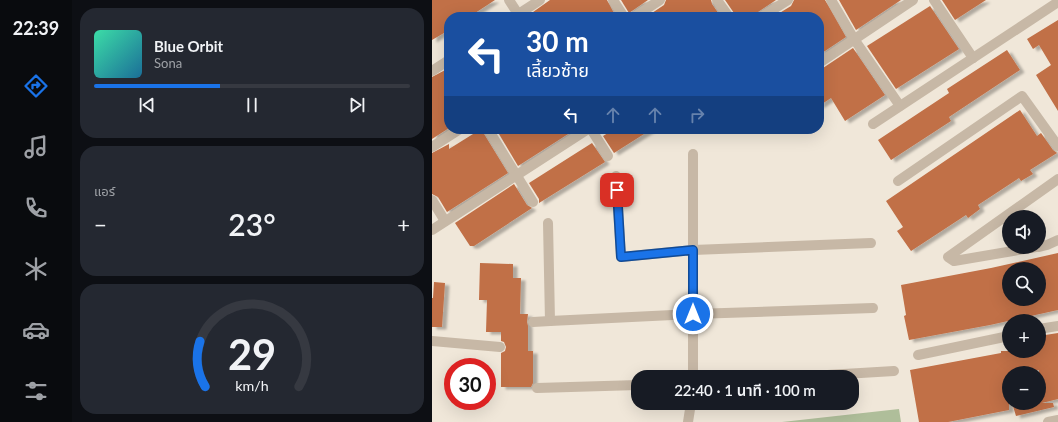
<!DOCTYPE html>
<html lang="th">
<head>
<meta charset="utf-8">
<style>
  body { margin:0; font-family:Lato,"Noto Sans Thai",sans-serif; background:#242831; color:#f1f3f6; height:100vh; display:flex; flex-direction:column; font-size:15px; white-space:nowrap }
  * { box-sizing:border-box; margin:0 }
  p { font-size:13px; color:#9ea1a6 }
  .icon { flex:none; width:22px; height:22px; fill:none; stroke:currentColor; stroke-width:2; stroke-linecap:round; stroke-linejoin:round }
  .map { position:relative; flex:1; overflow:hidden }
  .sheet { display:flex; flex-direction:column; gap:8px; padding:8px; background:#0d0f14; width:360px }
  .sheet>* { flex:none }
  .hud { position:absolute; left:12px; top:12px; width:380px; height:122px; border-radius:16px; box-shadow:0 4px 16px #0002; background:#1a4fa0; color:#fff; overflow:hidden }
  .tools { position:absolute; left:570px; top:210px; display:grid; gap:8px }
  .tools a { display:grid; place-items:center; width:44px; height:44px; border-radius:50%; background:#171b24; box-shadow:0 4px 16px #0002; font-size:20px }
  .speed { position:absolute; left:12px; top:358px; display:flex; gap:8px; font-size:20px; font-weight:700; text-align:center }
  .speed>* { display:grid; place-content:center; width:52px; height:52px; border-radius:50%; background:#171b24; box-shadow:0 4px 16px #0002; line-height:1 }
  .speed .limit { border:6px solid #d22; background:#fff; color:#111 }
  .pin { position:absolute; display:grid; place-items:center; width:34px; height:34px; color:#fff; margin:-17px; border-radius:8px; box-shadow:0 2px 6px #0006 }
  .me { position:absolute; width:44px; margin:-22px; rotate:0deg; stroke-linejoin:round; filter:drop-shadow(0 0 3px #0008) }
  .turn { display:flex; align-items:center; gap:14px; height:84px; padding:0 16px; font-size:18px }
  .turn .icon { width:52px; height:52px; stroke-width:2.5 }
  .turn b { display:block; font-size:28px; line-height:34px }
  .lanes { display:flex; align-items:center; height:38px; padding:0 16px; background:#0003; justify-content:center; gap:20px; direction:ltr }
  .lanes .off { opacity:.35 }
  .big { font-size:30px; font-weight:600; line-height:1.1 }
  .sheet .widget { flex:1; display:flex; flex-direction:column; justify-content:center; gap:6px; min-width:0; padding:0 14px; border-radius:16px; background:#242831 }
  .sheet .dial { align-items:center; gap:0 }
  .dial svg { height:104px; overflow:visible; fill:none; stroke:#363941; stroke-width:7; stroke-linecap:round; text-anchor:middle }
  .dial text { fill:#f1f3f6; stroke:none }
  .song { display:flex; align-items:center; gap:12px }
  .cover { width:48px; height:48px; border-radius:6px; background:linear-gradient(135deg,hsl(160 70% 55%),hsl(200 70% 35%)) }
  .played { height:4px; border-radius:2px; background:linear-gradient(90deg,#1a73e8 40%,#363941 40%) }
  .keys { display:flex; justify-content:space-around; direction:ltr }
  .heat { display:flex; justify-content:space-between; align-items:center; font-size:22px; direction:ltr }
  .trip { position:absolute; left:199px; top:370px; width:228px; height:40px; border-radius:16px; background:#171b24; box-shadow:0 4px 16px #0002; font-weight:600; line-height:40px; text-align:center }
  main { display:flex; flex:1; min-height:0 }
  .dock { display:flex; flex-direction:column; width:72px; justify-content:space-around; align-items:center; background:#090b0e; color:#9ea1a6 }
  .dock .icon { width:28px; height:28px }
  .dock .current { color:#1a73e8 }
  .dock b { font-size:18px; color:#f1f3f6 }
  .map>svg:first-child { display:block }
</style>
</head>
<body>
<main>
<nav class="dock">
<b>22:39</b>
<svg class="icon current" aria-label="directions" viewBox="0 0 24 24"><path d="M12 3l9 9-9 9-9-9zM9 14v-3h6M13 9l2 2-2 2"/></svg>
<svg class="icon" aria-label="music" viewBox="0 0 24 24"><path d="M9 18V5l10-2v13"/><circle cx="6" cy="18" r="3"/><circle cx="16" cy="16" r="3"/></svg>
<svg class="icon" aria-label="phone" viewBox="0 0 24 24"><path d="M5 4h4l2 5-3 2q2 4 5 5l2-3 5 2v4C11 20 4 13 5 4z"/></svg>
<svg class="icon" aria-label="climate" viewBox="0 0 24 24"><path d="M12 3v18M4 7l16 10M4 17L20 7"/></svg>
<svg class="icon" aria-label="car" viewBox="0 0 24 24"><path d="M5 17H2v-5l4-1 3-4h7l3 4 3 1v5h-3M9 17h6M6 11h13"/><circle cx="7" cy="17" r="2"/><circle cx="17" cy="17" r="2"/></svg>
<svg class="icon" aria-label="filters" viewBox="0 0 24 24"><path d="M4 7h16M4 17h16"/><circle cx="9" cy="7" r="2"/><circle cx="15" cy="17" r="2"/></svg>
</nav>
<section class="sheet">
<div class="widget">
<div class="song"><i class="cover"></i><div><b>Blue Orbit</b><p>Sona</p></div></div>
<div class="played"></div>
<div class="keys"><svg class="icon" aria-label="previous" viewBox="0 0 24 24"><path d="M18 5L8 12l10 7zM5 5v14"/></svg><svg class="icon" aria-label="pause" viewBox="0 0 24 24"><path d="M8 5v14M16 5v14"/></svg><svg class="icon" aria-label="next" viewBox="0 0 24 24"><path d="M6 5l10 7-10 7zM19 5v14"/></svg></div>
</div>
<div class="widget"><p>แอร์</p>
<div class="heat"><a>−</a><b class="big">23°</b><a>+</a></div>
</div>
<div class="widget dial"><svg viewBox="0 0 100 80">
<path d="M14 69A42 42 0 1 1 86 69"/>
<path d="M14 69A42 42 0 0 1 10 34" stroke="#1a73e8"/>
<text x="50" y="56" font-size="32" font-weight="700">29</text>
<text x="50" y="72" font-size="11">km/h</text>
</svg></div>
</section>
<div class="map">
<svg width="626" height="422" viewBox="0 0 626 422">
  <defs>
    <filter id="shadow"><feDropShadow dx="4.5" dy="2.5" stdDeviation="1" flood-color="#0004"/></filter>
  </defs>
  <rect width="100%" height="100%" fill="#f0e7d9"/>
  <path fill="#afbe9a" d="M467,409L469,422H350Z"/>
  <g fill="#c16f46" fill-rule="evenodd" filter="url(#shadow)">
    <path d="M0,0H63L37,17H17V30L0,40Z"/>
    <path d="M118,0H175L184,17H94Z"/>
    <path d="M189,0H216L197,13Z"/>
    <path d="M234,0H279L280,4L289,17H214L232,5Z"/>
    <path d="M293,0H344L326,12L323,17H303L302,13Z"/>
    <path d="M362,0H393L414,37L387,55V17H341L359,6Z"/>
    <path d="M407,0H469L424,30Z"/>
    <path d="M510,0H554L523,20Z"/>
    <path d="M498,6L527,49L464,89L435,46Z"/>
    <path d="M626,20V111L604,75L619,65L607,45L601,49L595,39Z"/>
    <path d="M421,48L453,95L413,121L399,98L387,106V69L391,68Z"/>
    <path d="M575,50L588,70L517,117L519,121L459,160L446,140L517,93L515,89Z"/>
    <path d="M17,68V128L0,139V77Z"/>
    <path d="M588,110L605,136L609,133L621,150L625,153L598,170L601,174L589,181L587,178L546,205L548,209L536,218L534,215L479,251L465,231L471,227L454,201Z"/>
    <path d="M49,129L76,173L15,212L6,197L0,194V153L17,144V149Z"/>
    <path d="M64,129H144L86,166Z"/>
    <path d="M174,129H220L182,153L171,136L176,133Z"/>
    <path d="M160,143L173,162L107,203V199L97,183Z"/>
    <path d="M82,184L95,205L100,208L42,246H38L23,223Z"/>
    <path d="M626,253V310L558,325L477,340L472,316L474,315L469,285L559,268ZM577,269H607V299H577Z"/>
    <path d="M48,263L81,264V278H89L88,314H96L95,322L96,326V351H101V383L99,387H69V353L73,351L74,347L72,342L69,341V332H54L55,300H47Z"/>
    <path d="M2,282L13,283L10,327H0V298H1Z"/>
    <path d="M626,333V399L610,403H621L622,407L584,416L580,403H607V370L591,373H577V410L516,422H487L478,370L569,353V351H607V336Z"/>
  </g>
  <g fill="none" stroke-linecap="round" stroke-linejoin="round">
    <g stroke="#c7b8a6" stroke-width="10">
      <path d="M77,0L88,17"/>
      <path d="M181,0L192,17"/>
      <path d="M285,0L297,17"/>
      <path d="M399,0L422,39L468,106"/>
      <path d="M502,0L541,58"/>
      <path d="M82,17L108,0"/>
      <path d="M202,17L228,0"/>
      <path d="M329,17L356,0"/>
      <path d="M387,63L481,0"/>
      <path d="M0,71L17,60"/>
      <path d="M441,124L626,2"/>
      <path d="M56,129L101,202"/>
      <path d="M159,129L176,156"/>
      <path d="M0,147L28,129"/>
      <path d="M261,154V377"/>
      <path d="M184,176L189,257L261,250L439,243"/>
      <path d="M466,181L590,96L626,146"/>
      <path d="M0,200L13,221"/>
      <path d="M116,223L118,321L261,314L441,308"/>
      <path d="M0,230L156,129"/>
      <path d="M604,247L522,261L516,257L626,179"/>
      <path d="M607,247L615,245L626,240"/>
      <path d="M101,322L118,321"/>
      <path d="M607,329L626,326"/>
      <path d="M0,341L68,347"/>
      <path d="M486,355L577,336"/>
      <path d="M362,377L462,371"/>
      <path d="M105,388L206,385"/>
      <path d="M256,422L259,403"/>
      <path d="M616,422L626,420"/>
    </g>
  </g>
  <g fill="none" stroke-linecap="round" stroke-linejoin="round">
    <defs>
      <path id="route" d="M185,190L189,257L261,250V314"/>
    </defs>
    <use href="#route" stroke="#114b97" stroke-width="10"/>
    <use href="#route" stroke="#1a73e8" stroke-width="7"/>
  </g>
</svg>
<div class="tools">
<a><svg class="icon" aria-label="sound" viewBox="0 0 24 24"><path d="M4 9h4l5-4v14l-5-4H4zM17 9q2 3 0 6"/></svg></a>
<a><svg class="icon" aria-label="search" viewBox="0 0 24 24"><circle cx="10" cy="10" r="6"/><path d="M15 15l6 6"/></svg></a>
<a>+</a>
<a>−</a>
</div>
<div class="speed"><div class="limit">30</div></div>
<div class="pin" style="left:185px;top:190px;background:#d93025"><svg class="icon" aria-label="arrive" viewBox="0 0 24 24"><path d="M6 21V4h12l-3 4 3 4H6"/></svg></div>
<svg class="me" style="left:261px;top:314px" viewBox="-20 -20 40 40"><circle r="17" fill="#1a73e8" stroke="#fff" stroke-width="3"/><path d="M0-11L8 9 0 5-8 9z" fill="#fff"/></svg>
<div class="trip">22:40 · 1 นาที · 100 m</div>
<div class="hud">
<div class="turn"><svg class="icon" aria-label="left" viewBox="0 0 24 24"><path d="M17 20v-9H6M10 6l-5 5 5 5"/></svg><div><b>30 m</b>เลี้ยวซ้าย</div></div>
<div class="lanes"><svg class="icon" aria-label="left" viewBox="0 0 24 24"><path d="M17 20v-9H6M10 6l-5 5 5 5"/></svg><svg class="icon off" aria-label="ahead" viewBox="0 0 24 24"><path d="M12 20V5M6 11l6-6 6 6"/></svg><svg class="icon off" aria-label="ahead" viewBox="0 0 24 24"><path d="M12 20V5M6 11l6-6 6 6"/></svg><svg class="icon off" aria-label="right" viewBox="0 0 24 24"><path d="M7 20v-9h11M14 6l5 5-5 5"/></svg></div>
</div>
</div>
</main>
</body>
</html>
